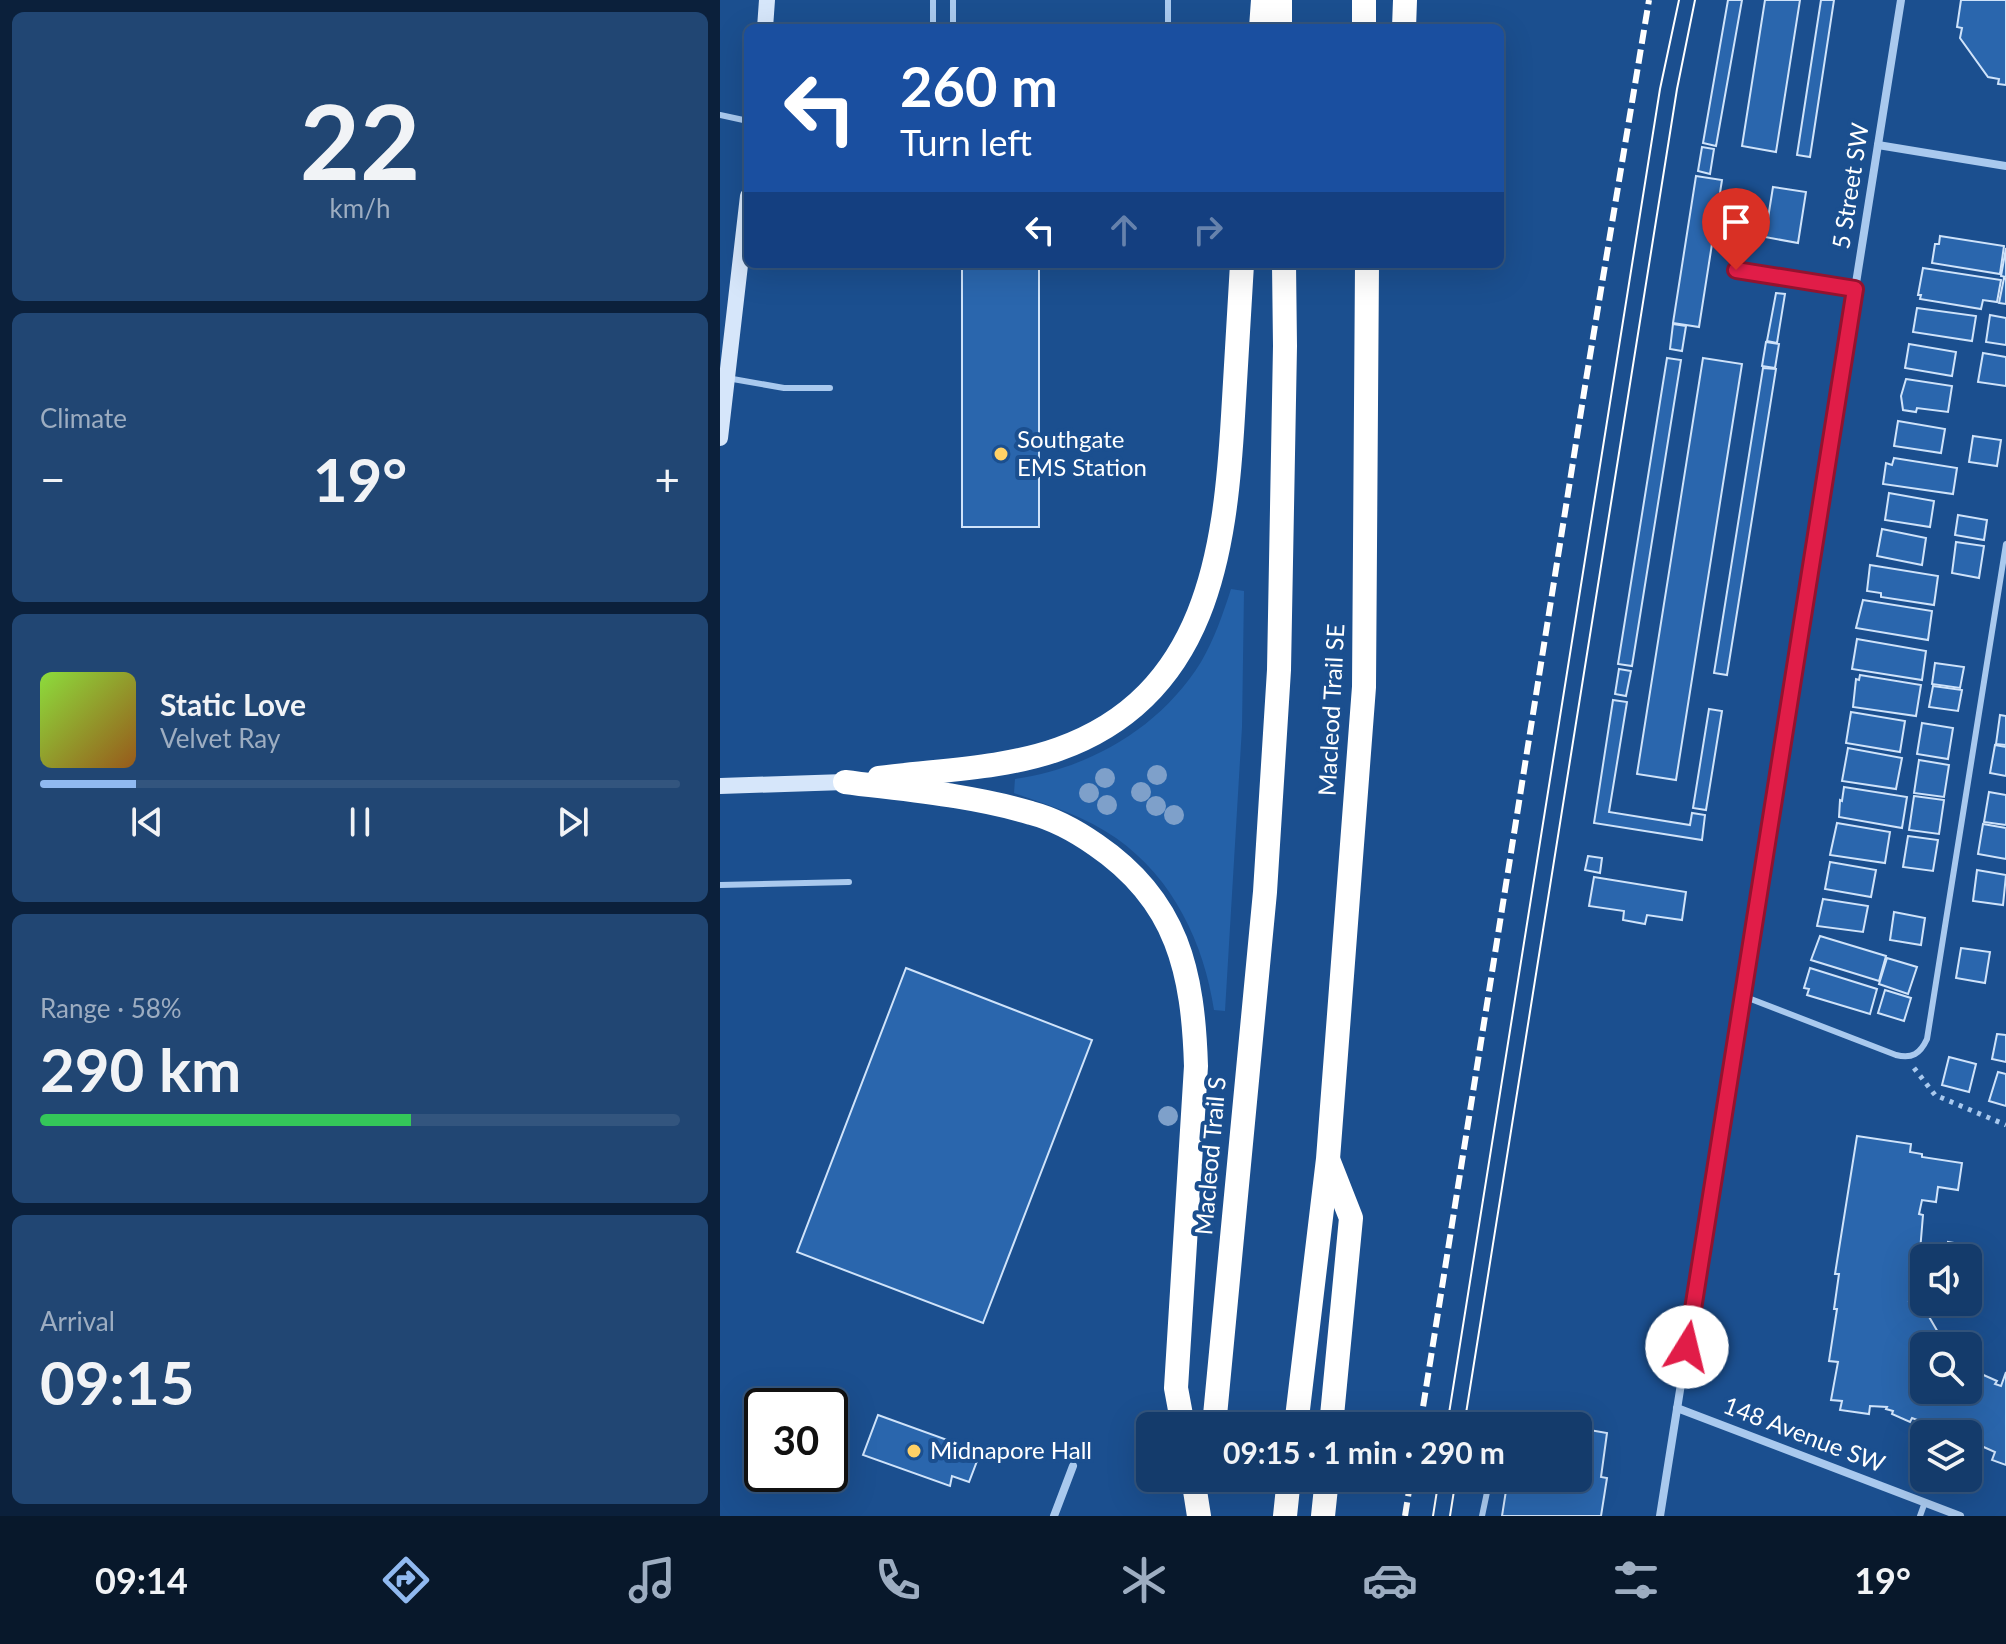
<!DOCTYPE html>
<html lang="en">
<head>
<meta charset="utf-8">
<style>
  body { margin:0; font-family:Lato,sans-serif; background:#214673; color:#f1f3f6; height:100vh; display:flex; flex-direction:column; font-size:30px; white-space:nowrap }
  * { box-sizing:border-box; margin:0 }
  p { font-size:26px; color:#9dadc1 }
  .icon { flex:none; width:44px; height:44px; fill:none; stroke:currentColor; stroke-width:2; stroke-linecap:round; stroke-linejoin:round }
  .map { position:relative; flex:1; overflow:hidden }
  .drawer { display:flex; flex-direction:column; gap:12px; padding:12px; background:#0b203b; width:720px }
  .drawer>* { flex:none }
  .hud { position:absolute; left:24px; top:24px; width:760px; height:244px; border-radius:12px; box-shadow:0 8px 32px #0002,0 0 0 2px #33557e; background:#1a4fa0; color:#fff; overflow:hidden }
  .tools { position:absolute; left:1190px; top:1244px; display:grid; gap:16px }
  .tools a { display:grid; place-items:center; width:72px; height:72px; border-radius:12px; background:#143b6b; box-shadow:0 8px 32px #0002,0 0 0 2px #33557e; font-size:40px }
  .speed { position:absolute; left:24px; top:1388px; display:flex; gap:16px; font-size:40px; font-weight:700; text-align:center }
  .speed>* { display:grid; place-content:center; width:104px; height:104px; border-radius:50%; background:#143b6b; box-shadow:0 8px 32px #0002,0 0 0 2px #33557e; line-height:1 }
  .speed .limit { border:4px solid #111; border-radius:12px; background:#fff; color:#111 }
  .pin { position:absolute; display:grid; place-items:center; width:68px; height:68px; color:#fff; margin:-82px -34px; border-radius:50% 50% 50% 0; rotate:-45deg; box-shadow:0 0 8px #0007 }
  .pin .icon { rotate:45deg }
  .me { position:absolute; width:88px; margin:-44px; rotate:9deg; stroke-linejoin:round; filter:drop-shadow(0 0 6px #0008) }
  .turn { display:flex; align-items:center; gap:28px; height:168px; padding:0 24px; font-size:36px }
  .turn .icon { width:104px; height:104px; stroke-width:2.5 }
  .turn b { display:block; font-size:56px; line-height:68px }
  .lanes { display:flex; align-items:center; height:76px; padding:0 24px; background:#0003; justify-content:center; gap:40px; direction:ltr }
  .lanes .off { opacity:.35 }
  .big { font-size:60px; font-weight:700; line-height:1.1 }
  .drawer .card { flex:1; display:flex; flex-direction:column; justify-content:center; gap:12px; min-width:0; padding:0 28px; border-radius:12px; background:#214673 }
  .drawer .dial { align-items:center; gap:0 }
  .dial b { font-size:104px; line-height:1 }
  .song { display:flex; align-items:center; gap:24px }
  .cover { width:96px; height:96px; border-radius:12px; background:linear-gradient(135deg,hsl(90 70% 55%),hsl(30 70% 35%)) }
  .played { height:8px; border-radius:4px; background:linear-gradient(90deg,#90b9f0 15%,#33557e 15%) }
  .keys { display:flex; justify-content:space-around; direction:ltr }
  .heat { display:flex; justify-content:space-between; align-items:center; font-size:44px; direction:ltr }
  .charge { height:12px; border-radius:6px; background:linear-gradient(90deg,#34c759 58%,#33557e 0) }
  .trip { position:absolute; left:416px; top:1412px; width:456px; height:80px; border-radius:12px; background:#143b6b; box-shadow:0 8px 32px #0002,0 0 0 2px #33557e; font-weight:700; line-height:80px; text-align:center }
  .dock { display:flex; height:128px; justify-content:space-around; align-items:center; background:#08182b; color:#9dadc1 }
  .dock .icon { width:56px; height:56px }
  .dock .on { color:#90b9f0 }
  .dock b { font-size:36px; color:#f1f3f6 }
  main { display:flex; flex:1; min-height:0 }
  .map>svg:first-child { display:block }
</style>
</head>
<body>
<main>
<section class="drawer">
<div class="card dial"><b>22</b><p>km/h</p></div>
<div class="card"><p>Climate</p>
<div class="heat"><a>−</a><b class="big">19°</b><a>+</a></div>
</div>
<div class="card">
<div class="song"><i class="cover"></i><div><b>Static Love</b><p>Velvet Ray</p></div></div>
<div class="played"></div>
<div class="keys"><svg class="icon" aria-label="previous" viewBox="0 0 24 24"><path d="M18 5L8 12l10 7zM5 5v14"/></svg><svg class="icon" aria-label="pause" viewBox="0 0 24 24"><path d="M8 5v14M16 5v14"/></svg><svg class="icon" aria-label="next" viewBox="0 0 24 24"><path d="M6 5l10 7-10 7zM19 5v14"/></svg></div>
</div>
<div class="card"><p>Range · 58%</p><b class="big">290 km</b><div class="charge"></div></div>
<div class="card"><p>Arrival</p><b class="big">09:15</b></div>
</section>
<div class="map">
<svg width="1286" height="1516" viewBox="0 0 1286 1516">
  <rect width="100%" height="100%" fill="#1b4f8f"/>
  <path fill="#2461a8" d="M511,589L524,591L522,727L505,1011L494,1010C484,943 453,878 396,838C366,817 329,805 294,793L295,779C370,768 440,728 481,662C494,640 503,614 511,589Z"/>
  <g fill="#2a66ad" stroke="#cfe3fa" stroke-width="2">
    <path d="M1008,0H1022L996,146L983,143Z"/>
    <path d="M1045,0H1080L1056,152L1022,146Z"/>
    <path d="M1101,0H1114L1090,157L1077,155Z"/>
    <path d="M1241,0H1286V85L1278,84L1279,79L1268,77L1240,38L1242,28L1237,27Z"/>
    <path d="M982,147L994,149L990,174L978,171Z"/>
    <path d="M976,176L1002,180L979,327L953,323Z"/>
    <path d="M1053,187L1086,192L1078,243L1045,237Z"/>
    <path d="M1220,236L1284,246L1280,274L1212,263L1215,244H1219Z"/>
    <path d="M1286,248V277L1281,276Z"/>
    <rect x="242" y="264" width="77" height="263"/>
    <path d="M1203,268L1281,280L1277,302L1263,300L1261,309L1200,299L1201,295H1198Z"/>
    <path d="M1284,278L1286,279V304L1279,303Z"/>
    <path d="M1056,293L1065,294L1057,343L1047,341Z"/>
    <path d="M1197,308L1256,316L1252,341L1193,332Z"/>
    <path d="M1270,315L1286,318V345L1266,342Z"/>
    <path d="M953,324L966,326L962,351L950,349Z"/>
    <path d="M1046,342L1059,344L1055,368L1042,366Z"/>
    <path d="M1189,344L1236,352L1232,376L1185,368Z"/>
    <path d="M1263,353L1286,357V386L1258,382Z"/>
    <path d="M947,358L961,360L912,666L898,664Z"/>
    <path d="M983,358L1022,364L956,780L917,774Z"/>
    <path d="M1043,368L1056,369L1007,675L994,673Z"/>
    <path d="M1186,379L1232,386L1228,412L1197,408L1196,412L1183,410L1181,396Z"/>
    <path d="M1178,421L1225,429L1221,453L1174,446Z"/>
    <path d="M1253,436L1281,440L1277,466L1249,462Z"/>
    <path d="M1174,458L1237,468L1233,494L1163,484L1166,463L1172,465Z"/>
    <path d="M1169,493L1214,501L1210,527L1165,520Z"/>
    <path d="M1238,515L1267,520L1264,540L1235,535Z"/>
    <path d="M1162,529L1206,538L1202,565L1157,556Z"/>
    <path d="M1236,542L1264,546L1259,578L1232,573Z"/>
    <path d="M1150,565L1218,576L1214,605L1161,597V593L1147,591Z"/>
    <path d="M1143,600L1212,611L1208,640L1136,628Z"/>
    <path d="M1137,639L1206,651L1202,680L1132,669Z"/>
    <path d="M1215,663L1244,667L1240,688L1212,684Z"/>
    <path d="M899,669L911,671L906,696L895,694Z"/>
    <path d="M1140,675L1201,685L1196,716L1133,707L1136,679L1139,680Z"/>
    <path d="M1213,686L1242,690L1238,711L1209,707Z"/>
    <path d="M893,700L907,702L889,812L970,825L972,813L985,815L982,840L874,823Z"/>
    <path d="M989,709L1002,711L986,810L973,808Z"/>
    <path d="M1131,712L1185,721L1180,752L1126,743Z"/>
    <path d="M1280,715L1286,716V745L1276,744Z"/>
    <path d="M1202,723L1233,728L1228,759L1197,754Z"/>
    <path d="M1275,745L1286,747V776L1270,773Z"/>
    <path d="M1128,748L1182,758L1176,789L1122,781Z"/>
    <path d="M1199,760L1229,765L1224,797L1194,793Z"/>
    <path d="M1124,787L1187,797L1182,828L1119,817L1120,800L1122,801Z"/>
    <path d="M1269,792L1286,795V825L1264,822Z"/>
    <path d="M1194,796L1224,800L1219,834L1189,830Z"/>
    <path d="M1117,823L1170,832L1165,863L1110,855Z"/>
    <path d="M1263,824L1286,828V859L1258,854Z"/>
    <path d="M1188,836L1218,840L1213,871L1183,867Z"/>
    <path d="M868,856L882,858L880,873L865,870Z"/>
    <path d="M1110,862L1156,870L1151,897L1105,889Z"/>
    <path d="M1257,870L1286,875L1283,905L1253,901Z"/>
    <path d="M874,877L966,892L962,920L927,915L925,924L903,920L904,911L869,906Z"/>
    <path d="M1103,899L1148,906L1143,932L1097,926Z"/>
    <path d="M1174,912L1205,918L1201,945L1170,940Z"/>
    <path d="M1100,936L1166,956L1159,981L1091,960Z"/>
    <path d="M1241,948L1270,952L1265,983L1236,978Z"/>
    <path d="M1167,958L1197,967L1188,994L1159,984Z"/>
    <path d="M186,968L372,1040L263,1323L77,1252Z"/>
    <path d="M1090,968L1157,989L1150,1014L1087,995L1089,989L1084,988Z"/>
    <path d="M1165,990L1191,998L1184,1021L1158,1013Z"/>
    <path d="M1277,1034L1286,1035V1062L1272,1059Z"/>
    <path d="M1229,1057L1256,1064L1249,1092L1222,1085Z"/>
    <path d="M1278,1072L1286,1074V1106L1269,1101Z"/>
    <path d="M1137,1136L1191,1144L1190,1152L1202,1154V1157L1242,1163L1238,1190L1218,1187L1216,1202L1202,1200L1199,1214L1203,1215L1200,1251L1189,1301L1201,1303L1226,1346H1204V1390H1248V1368L1277,1381L1275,1384L1281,1386L1286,1372V1465L1272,1460L1275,1452L1248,1440V1434H1222V1429L1192,1418L1190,1422L1172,1414L1173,1411L1166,1409L1167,1407L1150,1406L1149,1414L1120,1410L1122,1401L1111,1400L1118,1362L1109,1361L1117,1309H1114L1119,1274H1115Z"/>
    <path d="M1228,1242L1253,1246L1249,1270L1248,1258H1225Z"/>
    <path d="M158,1415L244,1446L241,1455L257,1461L249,1482L232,1476L230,1486L143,1455Z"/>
    <path d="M858,1428L887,1433L881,1477L887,1478L881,1516H782L788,1478L843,1486L844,1478H858Z"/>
  </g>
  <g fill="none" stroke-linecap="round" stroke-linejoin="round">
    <path stroke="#a9c9ee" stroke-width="5" stroke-dasharray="4 6" stroke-linecap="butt" d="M1194,1068L1215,1095L1286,1125"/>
    <g stroke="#a9c9ee" stroke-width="6">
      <path d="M213,0V28"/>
      <path d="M233,28V0"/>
      <path d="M448,28V0"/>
      <path d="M0,115L28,121"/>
      <path d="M1016,270L1135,289"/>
      <path d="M7,378L64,388H110"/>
      <path d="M0,885L129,882"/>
      <path d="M1023,996L1176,1055C1192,1059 1200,1054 1207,1039L1286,544"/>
      <path d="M762,1516L770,1478"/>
      <path d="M1200,1516L1205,1502"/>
    </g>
    <g stroke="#a9c9ee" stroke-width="8">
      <path d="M1158,145L1286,166"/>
      <path d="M957,1408L1240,1516"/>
      <path d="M334,1516L353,1466"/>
      <path d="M940,1516L1181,0"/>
    </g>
    <g stroke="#d6e6fa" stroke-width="16">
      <path d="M45,28L47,0"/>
      <path d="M0,438L28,196"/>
      <path d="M0,786L125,782"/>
    </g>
    <g stroke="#fff" stroke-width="24">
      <path d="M560,0V28"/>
      <path d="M644,0V28"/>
      <path d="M541,28L543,0"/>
      <path d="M684,28L685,0"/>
      <path d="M159,778C218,770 283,769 339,749C487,696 505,553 513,416C516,365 519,315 522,264"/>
      <path d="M125,782C187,790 251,795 311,813C334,819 356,831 376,845C458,901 473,972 476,1066L456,1388L463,1426"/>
      <path d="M609,1162L631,1218L611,1426"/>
      <path d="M494,1426L545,892L559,670L565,346L564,264"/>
      <path d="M576,1426L608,1159L644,687L647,264"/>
      <path d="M473,1478L479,1516"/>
      <path d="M565,1516L569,1478"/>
      <path d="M603,1516L607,1478"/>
    </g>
    <g stroke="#fff" stroke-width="2">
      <path d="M727,1426L940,89L959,0"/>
      <path d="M744,1426L957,89L975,0"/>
      <path d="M713,1516L719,1478"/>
      <path d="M730,1516L736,1478"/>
    </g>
    <g stroke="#fff" stroke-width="6" stroke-dasharray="14 6" stroke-linecap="butt">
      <path d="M700,1426L866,380L929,0"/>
      <path d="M685,1516L691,1478"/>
    </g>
  </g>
  <g fill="#7ea0ca">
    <circle cx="437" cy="775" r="10"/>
    <circle cx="385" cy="778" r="10"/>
    <circle cx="421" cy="792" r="10"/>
    <circle cx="369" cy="793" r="10"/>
    <circle cx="387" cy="805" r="10"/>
    <circle cx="436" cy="806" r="10"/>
    <circle cx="454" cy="815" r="10"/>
    <circle cx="448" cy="1116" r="10"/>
  </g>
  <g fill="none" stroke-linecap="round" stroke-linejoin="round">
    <defs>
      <path id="route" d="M967,1347L1135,289L1016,270"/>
    </defs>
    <use href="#route" stroke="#92132f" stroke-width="20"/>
    <use href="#route" stroke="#e11d48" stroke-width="14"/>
  </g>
  <g fill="#ffd166" stroke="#1b4f8f" stroke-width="3">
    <circle cx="281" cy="454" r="8"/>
    <circle cx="194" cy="1451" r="8"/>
  </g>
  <g text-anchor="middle" stroke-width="8" stroke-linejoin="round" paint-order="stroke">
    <g font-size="24" fill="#fff" stroke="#1b4f8f">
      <text transform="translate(1131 186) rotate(-81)" y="8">5 Street SW</text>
      <text transform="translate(612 710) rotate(-87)" y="8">Macleod Trail SE</text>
      <text transform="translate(491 1156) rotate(-85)" y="8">Macleod Trail S</text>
      <text transform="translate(1084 1435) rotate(21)" y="8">148 Avenue SW</text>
    </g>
    <g font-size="24" fill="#fff" stroke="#1b4f8f" text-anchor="start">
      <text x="297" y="448">Southgate<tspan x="297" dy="28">EMS Station</tspan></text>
      <text x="210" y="1459">Midnapore Hall</text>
    </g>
  </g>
</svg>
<div class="tools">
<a><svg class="icon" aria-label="sound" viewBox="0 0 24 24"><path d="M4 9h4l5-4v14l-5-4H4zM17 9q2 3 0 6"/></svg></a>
<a><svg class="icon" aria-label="search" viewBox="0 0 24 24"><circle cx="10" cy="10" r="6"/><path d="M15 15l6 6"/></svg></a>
<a><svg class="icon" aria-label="layers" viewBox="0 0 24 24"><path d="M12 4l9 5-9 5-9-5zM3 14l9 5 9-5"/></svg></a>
</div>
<div class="speed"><div class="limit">30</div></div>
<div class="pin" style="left:1016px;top:270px;background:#d93025"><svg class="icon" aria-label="arrive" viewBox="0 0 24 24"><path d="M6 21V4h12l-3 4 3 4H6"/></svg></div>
<svg class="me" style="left:967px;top:1347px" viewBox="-20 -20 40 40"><circle r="19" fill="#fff"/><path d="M0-13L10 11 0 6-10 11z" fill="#e11d48"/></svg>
<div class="trip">09:15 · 1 min · 290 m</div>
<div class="hud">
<div class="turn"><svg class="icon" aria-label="left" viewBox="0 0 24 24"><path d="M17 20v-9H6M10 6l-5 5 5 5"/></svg><div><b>260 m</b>Turn left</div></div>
<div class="lanes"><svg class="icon" aria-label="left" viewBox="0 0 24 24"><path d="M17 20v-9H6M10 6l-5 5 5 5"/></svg><svg class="icon off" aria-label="ahead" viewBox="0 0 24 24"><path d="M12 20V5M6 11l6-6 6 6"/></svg><svg class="icon off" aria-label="right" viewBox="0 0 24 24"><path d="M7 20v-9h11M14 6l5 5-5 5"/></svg></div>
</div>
</div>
</main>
<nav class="dock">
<b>09:14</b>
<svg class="icon on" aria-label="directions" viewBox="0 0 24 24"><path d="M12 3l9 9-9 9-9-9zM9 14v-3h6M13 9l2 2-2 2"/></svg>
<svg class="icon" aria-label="music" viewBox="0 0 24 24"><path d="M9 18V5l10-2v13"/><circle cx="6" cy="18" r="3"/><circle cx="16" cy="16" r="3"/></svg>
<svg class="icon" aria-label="phone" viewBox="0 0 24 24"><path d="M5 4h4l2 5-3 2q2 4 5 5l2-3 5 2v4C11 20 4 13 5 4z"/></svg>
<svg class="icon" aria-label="climate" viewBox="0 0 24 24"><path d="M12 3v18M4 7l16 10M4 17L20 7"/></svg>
<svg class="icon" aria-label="car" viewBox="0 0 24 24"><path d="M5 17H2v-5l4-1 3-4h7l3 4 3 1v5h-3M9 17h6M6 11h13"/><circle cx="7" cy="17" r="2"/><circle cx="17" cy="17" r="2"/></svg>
<svg class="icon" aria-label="filters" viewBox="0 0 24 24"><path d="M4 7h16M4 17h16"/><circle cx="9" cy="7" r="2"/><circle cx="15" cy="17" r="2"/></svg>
<b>19°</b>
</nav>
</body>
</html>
